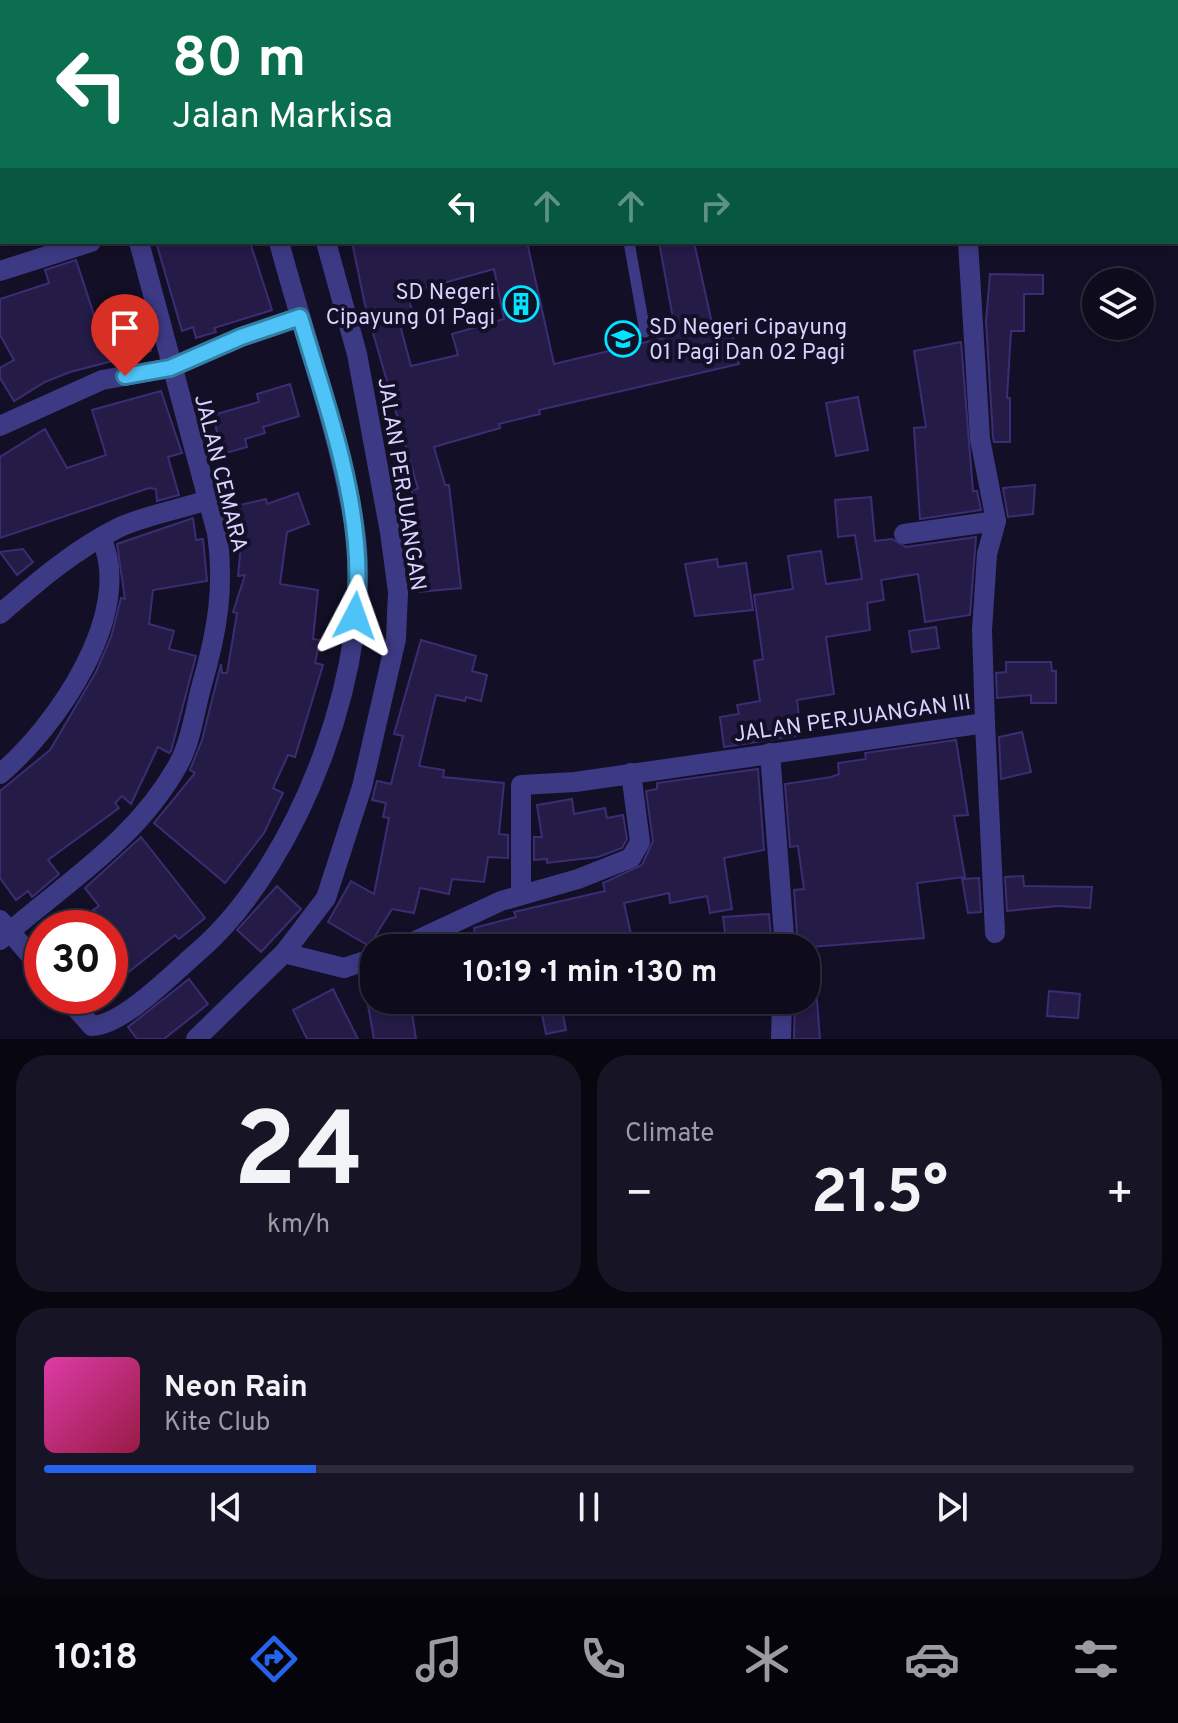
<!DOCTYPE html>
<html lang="en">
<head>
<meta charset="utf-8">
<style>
  body { margin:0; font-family:Overpass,sans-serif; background:#171425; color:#f1f3f6; height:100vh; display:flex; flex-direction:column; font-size:30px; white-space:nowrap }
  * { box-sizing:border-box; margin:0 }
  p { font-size:26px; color:#9b9ba3 }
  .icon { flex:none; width:44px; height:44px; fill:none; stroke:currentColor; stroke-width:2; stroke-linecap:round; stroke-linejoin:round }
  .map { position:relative; height:1039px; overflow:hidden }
  .side { display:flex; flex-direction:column; gap:16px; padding:16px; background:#08060f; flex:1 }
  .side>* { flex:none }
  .banner { position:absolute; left:0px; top:0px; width:1178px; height:244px; box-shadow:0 4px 12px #0003,0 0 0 2px #2e2b3b; background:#0b6e4f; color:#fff; overflow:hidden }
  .buttons { position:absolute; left:1082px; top:268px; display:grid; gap:16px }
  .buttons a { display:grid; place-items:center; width:72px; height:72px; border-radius:50%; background:#0e0b1c; box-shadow:0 4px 12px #0003,0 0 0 2px #2e2b3b; font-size:40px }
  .speed { position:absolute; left:24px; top:910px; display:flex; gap:16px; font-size:40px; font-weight:700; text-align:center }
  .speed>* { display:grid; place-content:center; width:104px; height:104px; border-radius:50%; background:#0e0b1c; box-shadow:0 4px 12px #0003,0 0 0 2px #2e2b3b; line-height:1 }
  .speed .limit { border:12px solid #d22; background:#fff; color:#111 }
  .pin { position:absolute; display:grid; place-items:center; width:68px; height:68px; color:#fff; margin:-82px -34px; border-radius:50% 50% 50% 0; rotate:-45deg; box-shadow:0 0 8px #0007 }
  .pin .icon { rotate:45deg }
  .me { position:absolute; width:88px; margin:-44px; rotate:4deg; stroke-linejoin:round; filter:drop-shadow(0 0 6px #0008) }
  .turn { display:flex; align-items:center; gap:28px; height:168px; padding:0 40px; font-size:36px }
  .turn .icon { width:104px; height:104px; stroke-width:2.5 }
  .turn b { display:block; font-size:56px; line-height:68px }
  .lanes { display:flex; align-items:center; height:76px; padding:0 40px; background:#0003; justify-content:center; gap:40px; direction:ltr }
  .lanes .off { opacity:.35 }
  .big { font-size:60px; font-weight:700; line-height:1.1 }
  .side .widget { flex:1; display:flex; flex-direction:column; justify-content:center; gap:12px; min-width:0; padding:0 28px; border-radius:32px; background:#171425 }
  .side .dial { align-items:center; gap:0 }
  .dial b { font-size:104px; line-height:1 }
  .song { display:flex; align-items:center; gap:24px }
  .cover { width:96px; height:96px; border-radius:12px; background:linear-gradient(135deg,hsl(320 70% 55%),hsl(340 70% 35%)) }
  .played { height:8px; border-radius:4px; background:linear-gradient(90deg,#2563eb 25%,#2e2b3b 25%) }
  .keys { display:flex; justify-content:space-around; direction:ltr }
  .heat { display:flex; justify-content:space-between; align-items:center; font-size:44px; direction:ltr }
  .side .tiles { flex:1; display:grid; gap:16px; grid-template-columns:1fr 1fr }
  .widget:last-child { grid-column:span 2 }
  .trip { position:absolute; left:360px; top:934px; width:460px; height:80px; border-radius:32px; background:#0e0b1c; box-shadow:0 4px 12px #0003,0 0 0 2px #2e2b3b; font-weight:700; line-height:80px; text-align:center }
  .menu { display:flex; height:128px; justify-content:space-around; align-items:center; background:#06040b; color:#9b9ba3 }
  .menu .icon { width:56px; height:56px }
  .menu .current { color:#2563eb }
  .menu b { font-size:36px; color:#f1f3f6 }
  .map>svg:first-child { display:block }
</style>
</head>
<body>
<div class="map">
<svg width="1178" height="1039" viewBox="0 0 1178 1039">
  <rect width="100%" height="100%" fill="#130f26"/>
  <g fill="#241b47" stroke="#3b2d73" stroke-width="2" fill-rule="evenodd">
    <path d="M156,242H250L272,310L214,328L216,332L196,338L193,327L182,331Z"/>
    <path d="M352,242H527L554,364L676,335L659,242H694L713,328L730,325L739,364L539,410L540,414L499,424L500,428L434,447L445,485H449L461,588L419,592L412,490L418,489L365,305ZM494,269L504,319L452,334L458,355L411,366L400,325L415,321L407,293Z"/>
    <path d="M76,260L96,321L137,308L151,351L70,372L45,382L14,401L0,378V368L14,360L0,335V299L49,283L45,270Z"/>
    <path d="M990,274L1043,275V294H1024V331H1011L1007,398H1010V442H994L993,437L986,321Z"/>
    <path d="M961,342L973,491H977L981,510L920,519L914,428L926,427L914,351Z"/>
    <path d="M290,384L299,416L263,427L265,433L245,439L247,447L222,454L213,415L259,402L257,394Z"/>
    <path d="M161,391L182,453L168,457L179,495L157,501L156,489L149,488L0,538V457L45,429L67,468L106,455L92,410Z"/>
    <path d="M858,397L868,450L836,456L826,403Z"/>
    <path d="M1035,485L1033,514L1008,517L1003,488Z"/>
    <path d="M298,493L309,524L287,532L280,584L318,590L313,639L320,640L315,663L323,665L295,757L288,755L273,788L283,793L264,833L225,883L154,823L195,773L190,770L202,740L221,664L222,673H227L237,613L233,612L245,575L238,576L241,544L235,506L266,499L267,504Z"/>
    <path d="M871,497L875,541L892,539L906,547L976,537L970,615L925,622L918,574L881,580L884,600L867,603L870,630L826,637L834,694L797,700L800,724L793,725L795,736L724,747L720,717L739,714L737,705L760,701L754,661L763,659L754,595L793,589L788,556L821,551L826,584L862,579L855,535L838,537L835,500Z"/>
    <path d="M193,518L196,540L203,539L207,581L153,590L149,624L174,631L169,649L196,656L171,751L169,753L158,747L131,804L122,796L115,803L119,808L48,860L59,874L32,897L28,891L16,900L0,878V791L50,750L96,672L111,637L121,598L125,599L117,544Z"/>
    <path d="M23,549L33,562L17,575L0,552Z"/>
    <path d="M717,559L718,567L746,563L753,610L695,616L685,564Z"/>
    <path d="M936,627L939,648L912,652L909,631Z"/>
    <path d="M421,640L476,656L472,671L487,675L481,701L466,697L465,701L436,695L419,766L444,770L443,777L504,783L499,834L508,835V858L488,857L484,882L452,879L449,894L420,888L414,913L392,909L369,946L328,922L351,881L374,894L389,818L383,817L386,803L372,800L377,781L391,784L403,736L394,734Z"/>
    <path d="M1006,662H1051L1052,671H1056V703H1031V695L997,698L996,673L1006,672Z"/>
    <path d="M1022,732L1031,772L1001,779L999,737Z"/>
    <path d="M956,740L968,815L954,816L965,877L917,883L924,938L798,948L794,890L804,889L798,846L790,847L785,784L831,777L839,774L838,763L866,759L865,753Z"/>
    <path d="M758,769L764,850L724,858L732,909L710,913L707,896L670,903L669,893L624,903L634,948H478L474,928L516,917L514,912L605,891L603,883L642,865L653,841L646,791L657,789V783Z"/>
    <path d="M572,799L574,814L605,808L607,818L623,815L627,839L622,848L598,857L547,863V859L534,860V837H542L537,805Z"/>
    <path d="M141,837L205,918L179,939L175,935L110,987V928L93,910L99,906L85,888Z"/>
    <path d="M1023,876L1024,886L1092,887L1090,908L1058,906L1007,911L1005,877Z"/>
    <path d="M979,878L981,912L968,913L962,879Z"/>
    <path d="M277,886L301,909L261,952L237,930Z"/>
    <path d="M769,914L772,948H727L723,917Z"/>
    <path d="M189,979L208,1004L164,1039H137L128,1027Z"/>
    <path d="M333,989L358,1039H307L293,1010Z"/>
    <path d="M1049,991L1080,994L1078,1018L1047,1016Z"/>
    <path d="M367,1000H410L416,1039H374Z"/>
    <path d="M539,1000H560L566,1030L546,1034Z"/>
    <path d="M795,1000H817L820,1039H794Z"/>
  </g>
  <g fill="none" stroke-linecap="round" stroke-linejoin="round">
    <path stroke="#3d3a85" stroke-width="11" d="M629,242L645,332"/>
    <g stroke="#3d3a85" stroke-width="20">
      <path d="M206,0L207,2"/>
      <path d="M252,0V2"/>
      <path d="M431,0L432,2"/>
      <path d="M946,0V2"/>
      <path d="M599,2L601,0"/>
      <path d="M0,126L2,125"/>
      <path d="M0,271L91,242"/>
      <path d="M0,426L102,380L170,368L241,337L300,317"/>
      <path d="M904,534L996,521"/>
      <path d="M0,614C37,582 75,549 120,527C147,515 180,509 208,500"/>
      <path d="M985,723L995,933"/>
      <path d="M770,753L785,948"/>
      <path d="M0,774C55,728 136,613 101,538"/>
      <path d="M521,894V785L575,782L985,723L982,630L987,554L996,521L980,439L968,242"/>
      <path d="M0,920L42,969"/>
      <path d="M0,940C63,884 135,842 178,765C191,742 195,709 202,684C217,633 225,586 217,533L139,242"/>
      <path d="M400,948L501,901L578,879L631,858L640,842L631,773"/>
      <path d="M284,953L344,968L374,958"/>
      <path d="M65,996L92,1026C124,1025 175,971 200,950C301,861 377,657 354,524C338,428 304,336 279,242"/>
      <path d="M196,1039L284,953L326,898L362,787L396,639L398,592L390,532L357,354L326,242"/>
      <path d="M781,1039L782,1000"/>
    </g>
  </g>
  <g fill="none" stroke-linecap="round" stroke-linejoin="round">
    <defs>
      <path id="route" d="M125,376L170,368L241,337L300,317C328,412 368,516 355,616"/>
    </defs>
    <use href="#route" stroke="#337fa1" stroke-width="20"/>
    <use href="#route" stroke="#4fc3f7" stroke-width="14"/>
  </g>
  <defs>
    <symbol id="building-ring" viewBox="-11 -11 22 22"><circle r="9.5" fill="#130f26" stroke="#00e5ff" stroke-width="1.5"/><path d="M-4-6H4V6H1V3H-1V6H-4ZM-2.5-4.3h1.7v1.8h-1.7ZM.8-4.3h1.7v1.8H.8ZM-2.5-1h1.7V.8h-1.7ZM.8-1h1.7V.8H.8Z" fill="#00e5ff"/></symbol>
    <symbol id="school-ring" viewBox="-11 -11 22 22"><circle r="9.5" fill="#130f26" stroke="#00e5ff" stroke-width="1.5"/><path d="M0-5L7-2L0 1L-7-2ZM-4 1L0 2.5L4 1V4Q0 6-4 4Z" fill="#00e5ff"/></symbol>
  </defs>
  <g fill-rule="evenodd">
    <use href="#building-ring" x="501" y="284" width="40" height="40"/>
    <use href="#school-ring" x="603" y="319" width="40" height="40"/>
  </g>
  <g text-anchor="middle" stroke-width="8" stroke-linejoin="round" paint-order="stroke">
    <g font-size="22" fill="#d9d4ff" stroke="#130f26" text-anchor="end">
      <text x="495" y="299">SD Negeri<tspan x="495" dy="25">Cipayung 01 Pagi</tspan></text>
      <text x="649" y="334" text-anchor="start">SD Negeri Cipayung<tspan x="649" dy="25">01 Pagi Dan 02 Pagi</tspan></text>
    </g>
    <g font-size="22" fill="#d9d4ff" stroke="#130f26">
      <text transform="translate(222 473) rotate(76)" y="8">JALAN CEMARA</text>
      <text transform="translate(403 484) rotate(81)" y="8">JALAN PERJUANGAN</text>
      <text transform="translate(852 717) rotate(-8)" y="8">JALAN PERJUANGAN III</text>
    </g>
  </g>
</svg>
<div class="buttons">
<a><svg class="icon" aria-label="layers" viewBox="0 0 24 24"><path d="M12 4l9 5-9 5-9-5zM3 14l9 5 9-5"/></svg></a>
</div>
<div class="speed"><div class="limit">30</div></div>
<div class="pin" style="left:125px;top:376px;background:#d93025"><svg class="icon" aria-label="arrive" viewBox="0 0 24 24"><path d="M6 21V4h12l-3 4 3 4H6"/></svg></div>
<svg class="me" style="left:355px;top:616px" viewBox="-20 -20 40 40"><path d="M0-17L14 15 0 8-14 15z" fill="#4fc3f7" stroke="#fff" stroke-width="4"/></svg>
<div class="trip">10:19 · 1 min · 130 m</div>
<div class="banner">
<div class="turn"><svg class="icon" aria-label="left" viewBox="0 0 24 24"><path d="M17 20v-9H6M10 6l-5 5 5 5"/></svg><div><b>80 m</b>Jalan Markisa</div></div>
<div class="lanes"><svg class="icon" aria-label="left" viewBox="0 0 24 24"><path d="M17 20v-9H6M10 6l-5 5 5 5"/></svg><svg class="icon off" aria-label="ahead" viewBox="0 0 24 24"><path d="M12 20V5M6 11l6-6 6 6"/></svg><svg class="icon off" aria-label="ahead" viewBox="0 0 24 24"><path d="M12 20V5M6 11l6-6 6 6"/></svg><svg class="icon off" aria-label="right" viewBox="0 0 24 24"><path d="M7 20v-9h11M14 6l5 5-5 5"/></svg></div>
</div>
</div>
<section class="side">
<div class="tiles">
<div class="widget dial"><b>24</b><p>km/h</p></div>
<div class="widget"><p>Climate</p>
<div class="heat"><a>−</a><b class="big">21.5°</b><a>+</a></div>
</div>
<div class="widget">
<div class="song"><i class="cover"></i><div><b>Neon Rain</b><p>Kite Club</p></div></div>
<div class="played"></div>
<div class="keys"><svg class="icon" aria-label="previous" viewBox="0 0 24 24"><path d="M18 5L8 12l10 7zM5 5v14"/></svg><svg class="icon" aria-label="pause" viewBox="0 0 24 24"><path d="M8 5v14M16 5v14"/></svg><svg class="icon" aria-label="next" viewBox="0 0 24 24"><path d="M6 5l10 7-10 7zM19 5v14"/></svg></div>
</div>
</div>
</section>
<nav class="menu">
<b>10:18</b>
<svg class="icon current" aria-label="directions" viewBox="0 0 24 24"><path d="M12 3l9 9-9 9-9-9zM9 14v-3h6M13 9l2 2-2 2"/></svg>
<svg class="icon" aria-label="music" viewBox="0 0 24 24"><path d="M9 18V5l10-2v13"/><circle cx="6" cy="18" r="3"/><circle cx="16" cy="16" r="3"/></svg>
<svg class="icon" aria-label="phone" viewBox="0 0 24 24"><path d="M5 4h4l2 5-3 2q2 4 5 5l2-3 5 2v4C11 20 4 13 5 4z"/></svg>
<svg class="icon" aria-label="climate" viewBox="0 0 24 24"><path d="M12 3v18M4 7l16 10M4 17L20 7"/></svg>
<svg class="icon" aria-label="car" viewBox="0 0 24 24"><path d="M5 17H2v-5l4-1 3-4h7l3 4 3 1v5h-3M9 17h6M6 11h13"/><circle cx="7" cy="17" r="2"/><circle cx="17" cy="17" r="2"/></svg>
<svg class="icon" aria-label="filters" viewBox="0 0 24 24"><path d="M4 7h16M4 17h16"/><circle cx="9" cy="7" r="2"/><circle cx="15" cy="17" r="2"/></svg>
</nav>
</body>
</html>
